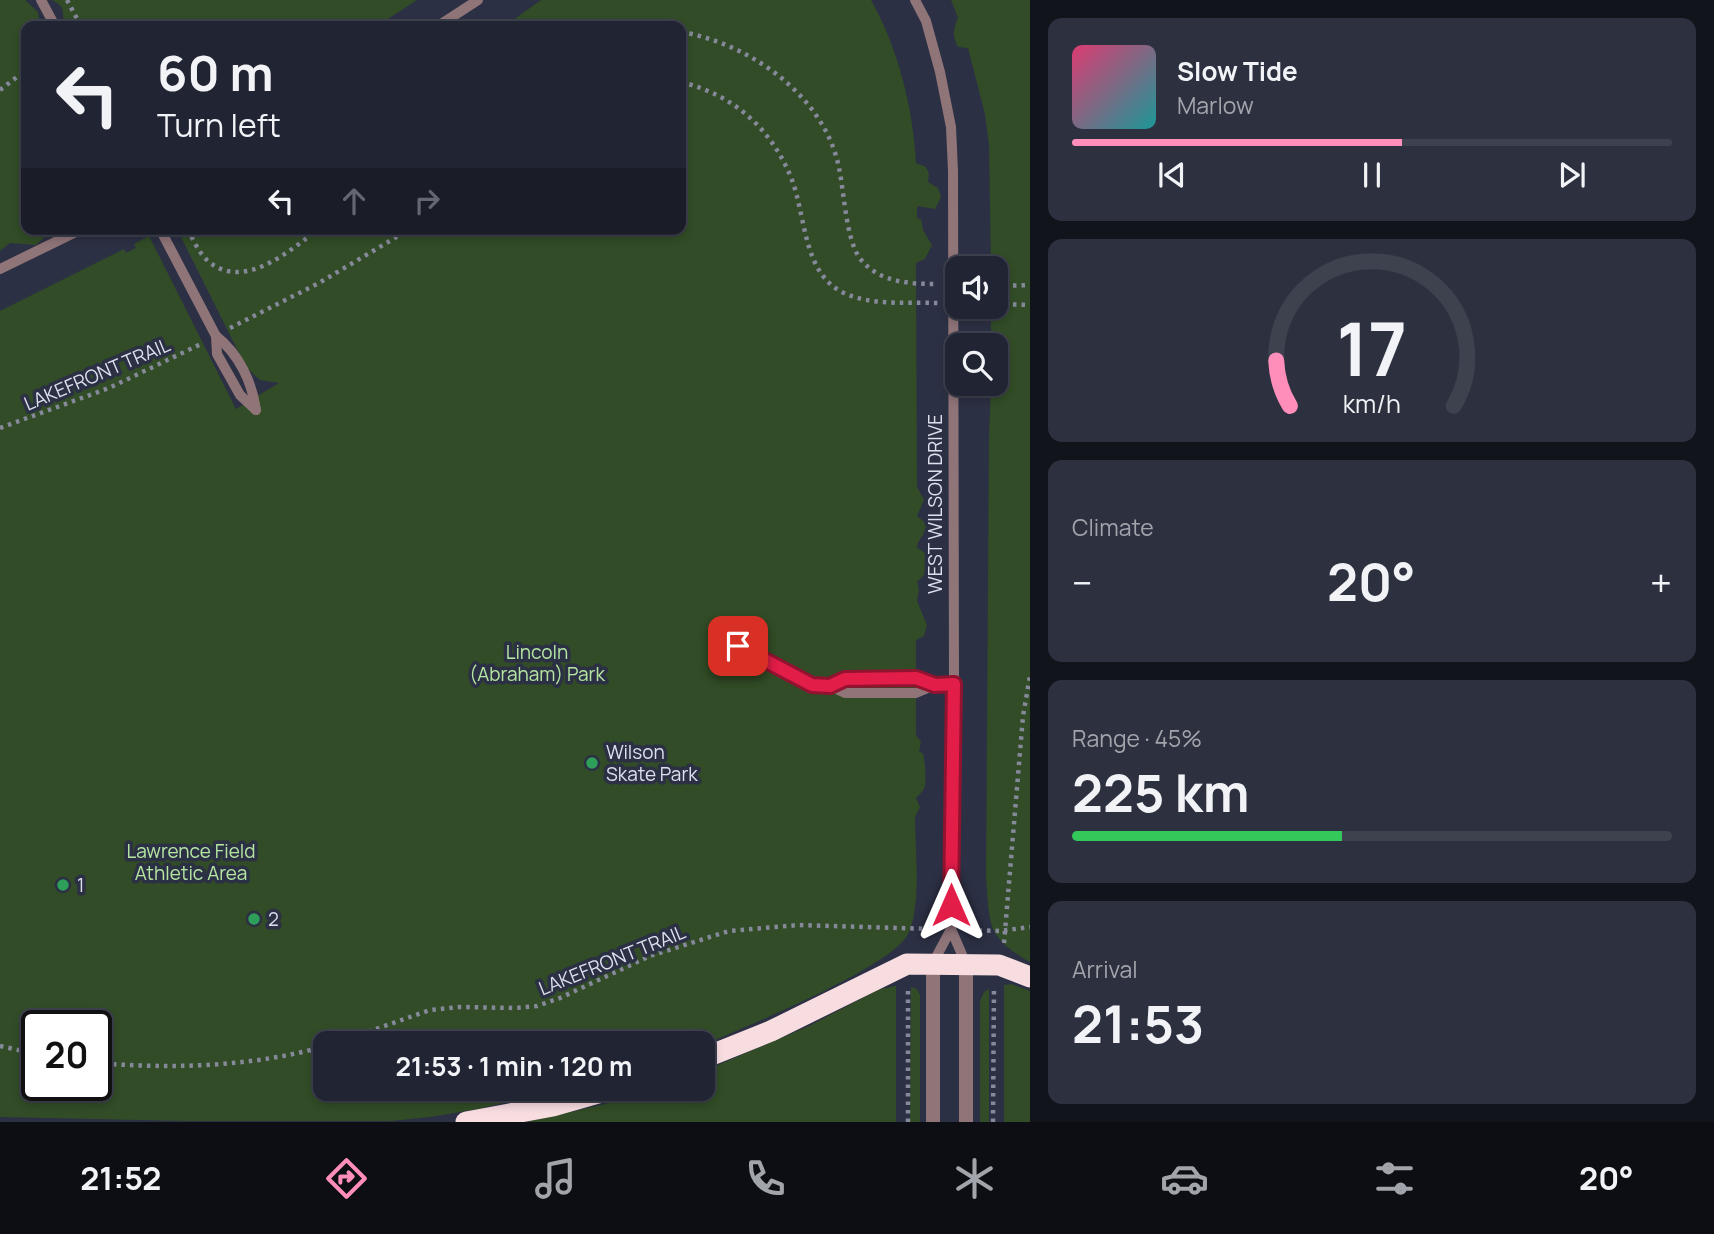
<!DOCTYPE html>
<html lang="en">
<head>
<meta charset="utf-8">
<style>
  body { margin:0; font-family:Manrope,sans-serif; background:#2d303f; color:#f1f3f6; height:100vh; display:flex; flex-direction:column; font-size:26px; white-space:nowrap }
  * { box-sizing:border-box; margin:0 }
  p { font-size:23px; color:#a2a4ac }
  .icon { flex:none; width:38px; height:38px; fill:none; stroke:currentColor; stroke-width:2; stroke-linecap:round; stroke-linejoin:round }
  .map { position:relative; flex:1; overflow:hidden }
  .sheet { display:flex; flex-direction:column; gap:18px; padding:18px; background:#12141c; width:684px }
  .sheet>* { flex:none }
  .guide { position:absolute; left:21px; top:21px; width:665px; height:214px; border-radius:14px; box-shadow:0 4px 10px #0003,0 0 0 2px #3e414e; background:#212433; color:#f1f3f6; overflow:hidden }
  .tools { position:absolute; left:945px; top:256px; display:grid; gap:14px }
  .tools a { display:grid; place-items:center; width:63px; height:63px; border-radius:14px; background:#212433; box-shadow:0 4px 10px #0003,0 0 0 2px #3e414e; font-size:35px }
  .speed { position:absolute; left:21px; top:1010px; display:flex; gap:14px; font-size:35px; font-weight:700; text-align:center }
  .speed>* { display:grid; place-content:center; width:91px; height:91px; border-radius:50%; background:#212433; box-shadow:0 4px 10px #0003,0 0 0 2px #3e414e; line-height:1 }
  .speed .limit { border:4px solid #111; border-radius:10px; background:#fff; color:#111 }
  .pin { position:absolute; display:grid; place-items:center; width:60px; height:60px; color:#fff; margin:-30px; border-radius:14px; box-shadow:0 4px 10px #0006 }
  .me { position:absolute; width:77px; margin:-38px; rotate:0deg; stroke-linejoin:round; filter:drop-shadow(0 0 5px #0008) }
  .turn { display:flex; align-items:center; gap:24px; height:147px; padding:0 21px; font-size:32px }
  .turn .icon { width:91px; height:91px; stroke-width:2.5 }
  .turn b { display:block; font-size:49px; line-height:60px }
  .lanes { display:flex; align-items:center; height:66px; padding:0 21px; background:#0003; justify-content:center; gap:35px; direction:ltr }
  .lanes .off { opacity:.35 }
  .big { font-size:52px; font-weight:700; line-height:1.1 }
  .sheet .widget { flex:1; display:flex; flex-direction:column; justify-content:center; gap:10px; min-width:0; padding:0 24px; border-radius:14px; background:#2d303f }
  .sheet .dial { align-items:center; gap:0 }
  .dial svg { height:182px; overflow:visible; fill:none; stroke:#3e414e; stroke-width:7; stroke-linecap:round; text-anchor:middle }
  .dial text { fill:#f1f3f6; stroke:none }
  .song { display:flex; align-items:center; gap:21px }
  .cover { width:84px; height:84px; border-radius:10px; background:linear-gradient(135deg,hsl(340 70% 55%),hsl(180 70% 35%)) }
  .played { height:7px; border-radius:4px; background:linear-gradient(90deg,#ff8eba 55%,#3e414e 55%) }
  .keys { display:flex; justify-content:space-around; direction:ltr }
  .heat { display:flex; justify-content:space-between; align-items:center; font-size:38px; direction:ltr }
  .charge { height:10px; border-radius:5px; background:linear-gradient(90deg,#34c759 45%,#3e414e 0) }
  .trip { position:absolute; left:313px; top:1031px; width:402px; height:70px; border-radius:14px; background:#212433; box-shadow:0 4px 10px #0003,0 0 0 2px #3e414e; font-weight:700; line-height:70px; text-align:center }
  .menu { display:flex; height:112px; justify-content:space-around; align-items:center; background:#0d0e14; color:#a2a4ac }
  .menu .icon { width:49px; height:49px }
  .menu .active { color:#ff8eba }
  .menu b { font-size:32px; color:#f1f3f6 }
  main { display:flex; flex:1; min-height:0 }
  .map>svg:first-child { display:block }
</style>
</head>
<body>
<main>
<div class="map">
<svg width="1030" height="1122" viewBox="0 0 1030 1122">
  <rect width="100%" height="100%" fill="#2c3044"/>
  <g fill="#314c26" fill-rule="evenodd">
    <path d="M0,0H25L38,12L40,26H26V229H53L36,245L10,243L0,251Z"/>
    <path d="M52,0H417L377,26H67C58,11 70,10 52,0Z"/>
    <path d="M541,0H871C898,48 913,108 916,163L926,167L929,174L928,182L938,188L941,197L935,209L917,206V218L921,219L923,230L932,245L925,259L916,263V277L917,487L924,500L917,516L927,524C926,534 917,540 917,548C927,553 931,557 931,568L917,582L919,589L917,601L927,625L924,636L916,640V735L921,742L919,751L923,754C925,760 927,784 924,789C922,792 919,795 916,798L920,807L915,817C915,849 922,905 908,934C891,968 744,1027 704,1045V1043H326V1088L562,1089L478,1109L430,1117L391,1121H187L0,1117V311L124,249L126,253L136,248L134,244L149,236L236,409L279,383L260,380L246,367L177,229H681V26H505ZM37,1026H96V1085H37Z"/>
    <path d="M951,0H1030V962C986,937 990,925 986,878L989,438L991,383H996V345H991V306H996V268H991L989,145L985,114L968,48L958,47C952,36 953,29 958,18Z"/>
    <path d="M1011,984L1030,991V1122H1004V985Z"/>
    <path d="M896,986V1122H526L605,1104L655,1089L704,1088V1071L809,1026L880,989Z"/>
    <path d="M911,987L917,989L920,995V1122H910Z"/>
    <path d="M989,989V1122H980V1001L984,992Z"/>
  </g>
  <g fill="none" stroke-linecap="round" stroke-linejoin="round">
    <g stroke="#86899a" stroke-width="4.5" stroke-dasharray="3.5 5" stroke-linecap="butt">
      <path d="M67,0L81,26"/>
      <path d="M681,32C749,43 825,96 839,168C844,191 846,238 859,257C877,282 908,284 936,284"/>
      <path d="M681,82C734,95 772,129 792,180C806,217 803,274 844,293C872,306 908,302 939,303"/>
      <path d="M0,90L26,70"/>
      <path d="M188,229C193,240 199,253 208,261C244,292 290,250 319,229"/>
      <path d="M996,286L1030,285"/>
      <path d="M996,304L1030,305"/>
      <path d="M230,328L319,283L410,229"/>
      <path d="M0,428L109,388L201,344"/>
      <path d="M970,930L1000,931L1030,927"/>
      <path d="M1004,943L1023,716L1030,676"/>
      <path d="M336,1043L430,1010L460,1007L516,1008L537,1006L560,998L650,956L729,931L799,925L934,929"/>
      <path d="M0,1046L37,1054"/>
      <path d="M96,1063C173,1069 251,1067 326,1046"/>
      <path d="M908,1122V989"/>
      <path d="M993,1122L994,986"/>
    </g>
    <g stroke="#8f7478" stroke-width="10">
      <path d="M41,0L55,26"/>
      <path d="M915,0L926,21L940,72L951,127L953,171L954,684L951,929L966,964"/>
      <path d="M438,26L478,0"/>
      <path d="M160,229L216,336C239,354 252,382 256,410"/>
      <path d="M0,269L82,229"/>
      <path d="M216,336L217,354L240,395L256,410"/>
      <path d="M738,646L805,682L830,686L845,693H916L935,685L954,684"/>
      <path d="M830,686L845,679L916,678L935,685"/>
      <path d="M933,963L951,929"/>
    </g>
    <g stroke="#8f7478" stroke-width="14">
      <path d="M933,1122V963"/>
      <path d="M966,1122V964"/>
    </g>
    <g stroke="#f7dce0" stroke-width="21">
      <path d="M704,1058L771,1031L907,964L999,965L1030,977"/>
      <path d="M466,1122L553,1106L616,1088"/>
    </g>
  </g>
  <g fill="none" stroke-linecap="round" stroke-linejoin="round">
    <defs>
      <path id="route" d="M738,646L812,685L830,686L845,679L916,678L935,685L954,684L951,905"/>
    </defs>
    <use href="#route" stroke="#92132f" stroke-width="18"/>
    <use href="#route" stroke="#e11d48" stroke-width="12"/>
  </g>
  <g fill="#2e9e5b" stroke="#2c3044" stroke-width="2.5">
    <circle cx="592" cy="763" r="7"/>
    <circle cx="63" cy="885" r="7"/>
    <circle cx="254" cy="919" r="7"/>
  </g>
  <g text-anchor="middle" stroke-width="7" stroke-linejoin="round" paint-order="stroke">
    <g font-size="19" fill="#dcdfec" stroke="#2c3044">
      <text transform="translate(97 374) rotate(-23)" y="7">LAKEFRONT TRAIL</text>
      <text transform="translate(935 504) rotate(-90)" y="7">WEST WILSON DRIVE</text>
      <text transform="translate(612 960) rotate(-22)" y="7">LAKEFRONT TRAIL</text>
    </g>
    <g font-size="19" fill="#b4e5a1" stroke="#2c3044">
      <text x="537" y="659">Lincoln<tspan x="537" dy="22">(Abraham) Park</tspan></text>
      <text x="191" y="858">Lawrence Field<tspan x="191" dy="22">Athletic Area</tspan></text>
    </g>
    <g font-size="19" fill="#dcdfec" stroke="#2c3044" text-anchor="start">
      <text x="606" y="759">Wilson<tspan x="606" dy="22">Skate Park</tspan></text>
      <text x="77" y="892">1</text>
      <text x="268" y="926">2</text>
    </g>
  </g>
</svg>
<div class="tools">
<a><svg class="icon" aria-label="sound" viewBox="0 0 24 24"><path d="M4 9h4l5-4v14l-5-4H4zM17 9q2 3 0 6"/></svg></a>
<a><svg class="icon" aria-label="search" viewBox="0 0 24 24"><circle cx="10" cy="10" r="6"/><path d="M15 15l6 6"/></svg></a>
</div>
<div class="speed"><div class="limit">20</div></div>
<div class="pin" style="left:738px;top:646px;background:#d93025"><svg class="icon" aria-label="arrive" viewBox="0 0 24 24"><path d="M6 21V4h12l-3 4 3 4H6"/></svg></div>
<svg class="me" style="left:951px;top:905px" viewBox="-20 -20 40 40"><path d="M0-17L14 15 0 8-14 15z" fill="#e11d48" stroke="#fff" stroke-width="4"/></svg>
<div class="trip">21:53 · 1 min · 120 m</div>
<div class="guide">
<div class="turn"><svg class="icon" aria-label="left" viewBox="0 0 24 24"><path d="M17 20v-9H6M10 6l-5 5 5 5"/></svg><div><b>60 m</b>Turn left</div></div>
<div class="lanes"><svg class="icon" aria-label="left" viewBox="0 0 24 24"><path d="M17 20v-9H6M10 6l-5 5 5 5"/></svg><svg class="icon off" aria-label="ahead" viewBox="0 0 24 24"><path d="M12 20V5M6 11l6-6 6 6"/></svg><svg class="icon off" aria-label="right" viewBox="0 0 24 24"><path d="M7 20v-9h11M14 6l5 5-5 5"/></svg></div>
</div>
</div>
<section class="sheet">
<div class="widget">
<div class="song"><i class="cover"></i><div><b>Slow Tide</b><p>Marlow</p></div></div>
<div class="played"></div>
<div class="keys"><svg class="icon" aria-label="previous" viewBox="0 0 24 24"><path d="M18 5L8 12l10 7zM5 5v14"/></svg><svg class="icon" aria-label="pause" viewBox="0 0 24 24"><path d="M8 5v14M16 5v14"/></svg><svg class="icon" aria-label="next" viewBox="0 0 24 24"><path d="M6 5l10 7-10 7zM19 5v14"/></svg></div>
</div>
<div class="widget dial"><svg viewBox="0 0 100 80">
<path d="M14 69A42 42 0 1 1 86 69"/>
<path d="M14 69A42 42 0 0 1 8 49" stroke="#ff8eba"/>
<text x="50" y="56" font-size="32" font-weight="700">17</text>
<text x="50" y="72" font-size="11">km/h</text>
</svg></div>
<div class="widget"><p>Climate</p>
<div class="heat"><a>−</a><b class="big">20°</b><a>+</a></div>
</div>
<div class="widget"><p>Range · 45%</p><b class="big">225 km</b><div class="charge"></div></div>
<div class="widget"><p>Arrival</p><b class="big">21:53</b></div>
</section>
</main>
<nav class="menu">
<b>21:52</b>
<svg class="icon active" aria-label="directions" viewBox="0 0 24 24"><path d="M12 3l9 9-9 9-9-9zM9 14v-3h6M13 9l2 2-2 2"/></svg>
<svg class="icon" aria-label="music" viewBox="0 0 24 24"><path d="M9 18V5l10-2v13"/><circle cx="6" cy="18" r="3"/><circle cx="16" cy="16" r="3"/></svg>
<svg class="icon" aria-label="phone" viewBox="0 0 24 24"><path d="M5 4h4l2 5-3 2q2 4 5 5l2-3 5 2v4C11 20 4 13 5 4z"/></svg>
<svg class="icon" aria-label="climate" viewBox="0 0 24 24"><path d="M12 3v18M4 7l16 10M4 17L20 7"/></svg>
<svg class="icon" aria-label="car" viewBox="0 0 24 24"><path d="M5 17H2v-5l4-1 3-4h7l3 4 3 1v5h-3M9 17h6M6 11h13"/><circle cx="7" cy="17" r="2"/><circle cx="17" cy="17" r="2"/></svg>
<svg class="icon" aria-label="filters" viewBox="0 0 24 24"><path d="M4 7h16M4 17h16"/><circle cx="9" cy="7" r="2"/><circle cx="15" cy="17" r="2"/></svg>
<b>20°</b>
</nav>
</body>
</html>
